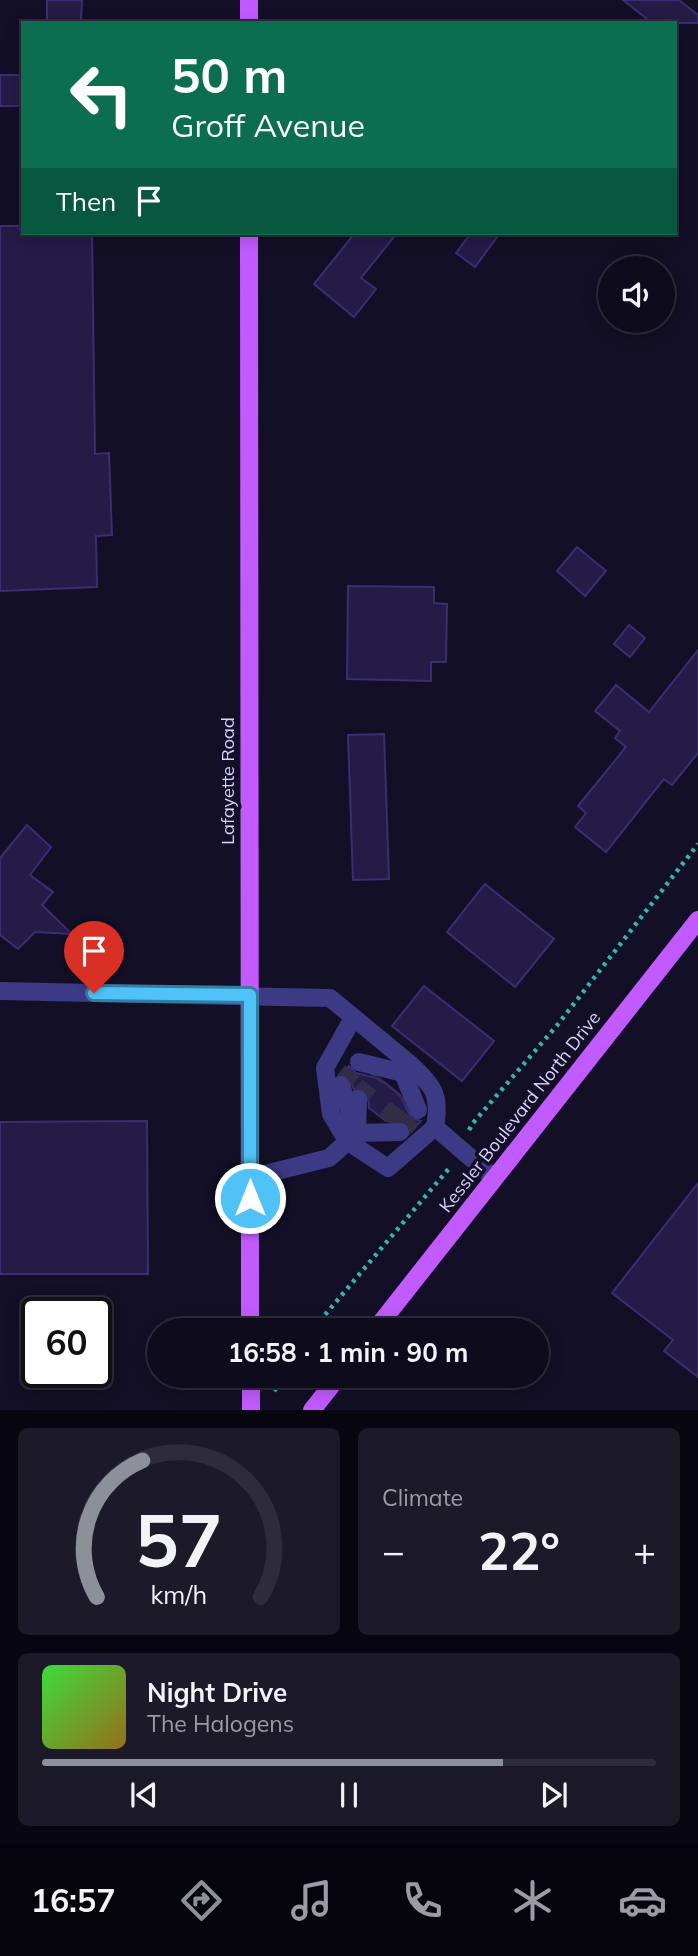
<!DOCTYPE html>
<html lang="en">
<head>
<meta charset="utf-8">
<style>
  body { margin:0; font-family:Mulish,sans-serif; background:#1c1929; color:#f1f3f6; height:100vh; display:flex; flex-direction:column; font-size:26px; white-space:nowrap }
  * { box-sizing:border-box; margin:0 }
  p { font-size:23px; color:#9b9ba3 }
  .icon { flex:none; width:38px; height:38px; fill:none; stroke:currentColor; stroke-width:2; stroke-linecap:round; stroke-linejoin:round }
  .map { position:relative; height:1410px; overflow:hidden }
  .drawer { display:flex; flex-direction:column; gap:18px; padding:18px; background:#08060f; flex:1 }
  .drawer>* { flex:none }
  .hud { position:absolute; left:21px; top:21px; width:656px; height:214px; border-radius:0px; box-shadow:0 4px 18px #0003,0 0 0 2px #2e2b3b; background:#0b6e4f; color:#fff; overflow:hidden }
  .buttons { position:absolute; left:598px; top:256px; display:grid; gap:14px }
  .buttons a { display:grid; place-items:center; width:77px; height:77px; border-radius:50%; background:#0e0b1c; box-shadow:0 4px 18px #0003,0 0 0 2px #2e2b3b; font-size:35px }
  .speed { position:absolute; left:21px; top:1297px; display:flex; gap:14px; font-size:35px; font-weight:700; text-align:center }
  .speed>* { display:grid; place-content:center; width:91px; height:91px; border-radius:50%; background:#0e0b1c; box-shadow:0 4px 18px #0003,0 0 0 2px #2e2b3b; line-height:1 }
  .speed .limit { border:4px solid #111; border-radius:10px; background:#fff; color:#111 }
  .pin { position:absolute; display:grid; place-items:center; width:60px; height:60px; color:#fff; margin:-72px -30px; border-radius:50% 50% 50% 0; rotate:-45deg; box-shadow:0 0 7px #0007 }
  .pin .icon { rotate:45deg }
  .me { position:absolute; width:77px; margin:-38px; rotate:0deg; stroke-linejoin:round; filter:drop-shadow(0 0 5px #0008) }
  .turn { display:flex; align-items:center; gap:24px; height:147px; padding:0 35px; font-size:32px }
  .turn .icon { width:91px; height:91px; stroke-width:2.5 }
  .turn b { display:block; font-size:49px; line-height:60px }
  .then { display:flex; align-items:center; height:66px; padding:0 35px; background:#0003; gap:14px; font-size:26px }
  .big { font-size:52px; font-weight:700; line-height:1.1 }
  .drawer .card { flex:1; display:flex; flex-direction:column; justify-content:center; gap:10px; min-width:0; padding:0 24px; border-radius:10px; background:#1c1929 }
  .drawer .dial { align-items:center; gap:0 }
  .dial svg { height:182px; overflow:visible; fill:none; stroke:#2e2b3b; stroke-width:7; stroke-linecap:round; text-anchor:middle }
  .dial text { fill:#f1f3f6; stroke:none }
  .song { display:flex; align-items:center; gap:21px }
  .cover { width:84px; height:84px; border-radius:10px; background:linear-gradient(135deg,hsl(120 70% 55%),hsl(40 70% 35%)) }
  .played { height:7px; border-radius:4px; background:linear-gradient(90deg,#8c9099 75%,#2e2b3b 75%) }
  .keys { display:flex; justify-content:space-around; direction:ltr }
  .heat { display:flex; justify-content:space-between; align-items:center; font-size:38px; direction:ltr }
  .drawer .tiles { flex:1; display:grid; gap:18px; grid-template-columns:1fr 1fr }
  .card:last-child { grid-column:span 2 }
  .trip { position:absolute; left:147px; top:1318px; width:402px; height:70px; border-radius:35px; background:#0e0b1c; box-shadow:0 4px 18px #0003,0 0 0 2px #2e2b3b; font-weight:700; line-height:70px; text-align:center }
  .tab-bar { display:flex; height:112px; justify-content:space-around; align-items:center; background:#06040b; color:#9b9ba3 }
  .tab-bar .icon { width:49px; height:49px }
  .tab-bar .current { color:#8c9099 }
  .tab-bar b { font-size:32px; color:#f1f3f6 }
  .map>svg:first-child { display:block }
</style>
</head>
<body>
<div class="map">
<svg width="698" height="1410" viewBox="0 0 698 1410">
  <rect width="100%" height="100%" fill="#130f26"/>
  <g fill="#241b47" stroke="#3b2d73" stroke-width="2">
    <path d="M47,0H82L81,23H47Z"/>
    <path d="M623,0H679L698,15V23H652Z"/>
    <rect x="0" y="75" width="23" height="31"/>
    <path d="M0,226H23V233H92L95,454L109,453L112,535L96,536L97,587L0,591Z"/>
    <path d="M355,233H397L361,278L376,289L354,317L314,284Z"/>
    <path d="M471,233H500L475,267L456,253Z"/>
    <path d="M577,547L606,571L585,596L557,571Z"/>
    <path d="M348,586L434,587V603L447,604L446,662H431V681L347,679Z"/>
    <path d="M629,625L645,638L630,657L614,644Z"/>
    <path d="M698,650V753L672,785L664,779L606,852L575,827L586,813L578,806L626,747L615,738L620,731L595,711L616,685L649,712Z"/>
    <path d="M384,734L389,879L353,880L348,735Z"/>
    <path d="M27,825L51,847L30,875L53,892L42,905L72,934L35,932L18,949L0,935V858Z"/>
    <path d="M485,884L554,939L515,987L447,932Z"/>
    <path d="M424,986L494,1041L462,1081L392,1026Z"/>
    <path d="M349,1066L356,1073L380,1079L400,1095L411,1118L421,1121L411,1132L406,1122L386,1121L369,1108L368,1093L363,1089H354L349,1077L342,1074Z"/>
    <path d="M147,1121L148,1274H0V1122Z"/>
    <path d="M698,1183V1377L664,1351L673,1340L612,1293Z"/>
  </g>
  <g fill="none" stroke-linecap="round" stroke-linejoin="round">
    <g stroke="#312d47" stroke-width="18" stroke-dasharray="18 9" stroke-linecap="butt">
      <path d="M341,1085L359,1062"/>
      <path d="M358,1099L377,1076"/>
      <path d="M386,1121L404,1098"/>
      <path d="M400,1132L418,1110"/>
    </g>
    <g stroke="#2fb8b0" stroke-width="4.5" stroke-dasharray="3.5 5" stroke-linecap="butt">
      <path d="M469,1130L473,1123L559,1023L698,844"/>
      <path d="M318,1330L324,1316L451,1166"/>
      <path d="M274,1391L287,1376"/>
    </g>
    <g stroke="#3d3a85" stroke-width="18">
      <path d="M0,991L330,998L410,1064L403,1073"/>
      <path d="M353,1018L325,1068L331,1114L347,1141L388,1168L435,1127"/>
      <path d="M359,1062L403,1073L418,1110"/>
      <path d="M410,1064C433,1086 441,1094 435,1127L494,1178"/>
      <path d="M341,1085L357,1133L358,1099"/>
      <path d="M249,1178L329,1158L357,1133L400,1132"/>
    </g>
    <g stroke="#c25bff" stroke-width="18">
      <path d="M249,0V23"/>
      <path d="M249,233L250,1330"/>
      <path d="M375,1330L698,920"/>
      <path d="M251,1376V1410"/>
      <path d="M312,1410L339,1376"/>
    </g>
  </g>
  <g fill="none" stroke-linecap="round" stroke-linejoin="round">
    <defs>
      <path id="route" d="M94,993L250,995V1198"/>
    </defs>
    <use href="#route" stroke="#337fa1" stroke-width="18"/>
    <use href="#route" stroke="#4fc3f7" stroke-width="12"/>
  </g>
  <g text-anchor="middle" stroke-width="7" stroke-linejoin="round" paint-order="stroke">
    <g font-size="18" fill="#d9d4ff" stroke="#130f26">
      <text transform="translate(228 781) rotate(-90)" y="6">Lafayette Road</text>
      <text transform="translate(520 1112) rotate(-52)" y="6">Kessler Boulevard North Drive</text>
    </g>
  </g>
</svg>
<div class="buttons">
<a><svg class="icon" aria-label="sound" viewBox="0 0 24 24"><path d="M4 9h4l5-4v14l-5-4H4zM17 9q2 3 0 6"/></svg></a>
</div>
<div class="speed"><div class="limit">60</div></div>
<div class="pin" style="left:94px;top:993px;background:#d93025"><svg class="icon" aria-label="arrive" viewBox="0 0 24 24"><path d="M6 21V4h12l-3 4 3 4H6"/></svg></div>
<svg class="me" style="left:250px;top:1198px" viewBox="-20 -20 40 40"><circle r="17" fill="#4fc3f7" stroke="#fff" stroke-width="3"/><path d="M0-11L8 9 0 5-8 9z" fill="#fff"/></svg>
<div class="trip">16:58 · 1 min · 90 m</div>
<div class="hud">
<div class="turn"><svg class="icon" aria-label="left" viewBox="0 0 24 24"><path d="M17 20v-9H6M10 6l-5 5 5 5"/></svg><div><b>50 m</b>Groff Avenue</div></div>
<div class="then">Then<svg class="icon" aria-label="arrive" viewBox="0 0 24 24"><path d="M6 21V4h12l-3 4 3 4H6"/></svg></div>
</div>
</div>
<section class="drawer">
<div class="tiles">
<div class="card dial"><svg viewBox="0 0 100 80">
<path d="M14 69A42 42 0 1 1 86 69"/>
<path d="M14 69A42 42 0 0 1 34 9" stroke="#8c9099"/>
<text x="50" y="56" font-size="32" font-weight="700">57</text>
<text x="50" y="72" font-size="11">km/h</text>
</svg></div>
<div class="card"><p>Climate</p>
<div class="heat"><a>−</a><b class="big">22°</b><a>+</a></div>
</div>
<div class="card">
<div class="song"><i class="cover"></i><div><b>Night Drive</b><p>The Halogens</p></div></div>
<div class="played"></div>
<div class="keys"><svg class="icon" aria-label="previous" viewBox="0 0 24 24"><path d="M18 5L8 12l10 7zM5 5v14"/></svg><svg class="icon" aria-label="pause" viewBox="0 0 24 24"><path d="M8 5v14M16 5v14"/></svg><svg class="icon" aria-label="next" viewBox="0 0 24 24"><path d="M6 5l10 7-10 7zM19 5v14"/></svg></div>
</div>
</div>
</section>
<nav class="tab-bar">
<b>16:57</b>
<svg class="icon current" aria-label="directions" viewBox="0 0 24 24"><path d="M12 3l9 9-9 9-9-9zM9 14v-3h6M13 9l2 2-2 2"/></svg>
<svg class="icon" aria-label="music" viewBox="0 0 24 24"><path d="M9 18V5l10-2v13"/><circle cx="6" cy="18" r="3"/><circle cx="16" cy="16" r="3"/></svg>
<svg class="icon" aria-label="phone" viewBox="0 0 24 24"><path d="M5 4h4l2 5-3 2q2 4 5 5l2-3 5 2v4C11 20 4 13 5 4z"/></svg>
<svg class="icon" aria-label="climate" viewBox="0 0 24 24"><path d="M12 3v18M4 7l16 10M4 17L20 7"/></svg>
<svg class="icon" aria-label="car" viewBox="0 0 24 24"><path d="M5 17H2v-5l4-1 3-4h7l3 4 3 1v5h-3M9 17h6M6 11h13"/><circle cx="7" cy="17" r="2"/><circle cx="17" cy="17" r="2"/></svg>
</nav>
</body>
</html>
